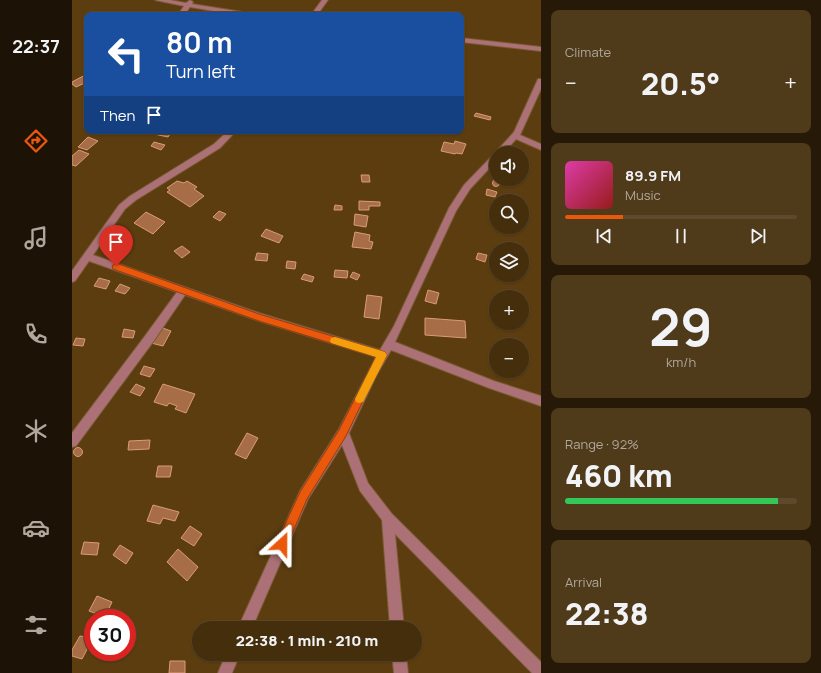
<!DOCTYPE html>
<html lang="en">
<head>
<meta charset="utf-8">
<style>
  body { margin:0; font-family:Manrope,sans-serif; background:#4f3a1a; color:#f1f3f6; height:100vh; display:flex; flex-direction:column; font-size:15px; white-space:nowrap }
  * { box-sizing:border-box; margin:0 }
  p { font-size:13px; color:#b0a89d }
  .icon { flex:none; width:22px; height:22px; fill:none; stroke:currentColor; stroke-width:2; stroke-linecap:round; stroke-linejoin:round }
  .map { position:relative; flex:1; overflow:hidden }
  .drawer { display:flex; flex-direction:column; gap:10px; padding:10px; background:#261907; width:280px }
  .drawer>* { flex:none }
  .top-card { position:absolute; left:12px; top:12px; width:380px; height:122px; border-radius:8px; box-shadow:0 1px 3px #0004,0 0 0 1px #5d4a2d; background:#1a4fa0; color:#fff; overflow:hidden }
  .fabs { position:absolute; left:417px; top:146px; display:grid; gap:8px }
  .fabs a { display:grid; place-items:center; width:40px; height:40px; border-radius:50%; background:#452e0c; box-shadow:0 1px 3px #0004,0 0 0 1px #5d4a2d; font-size:20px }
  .speed { position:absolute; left:12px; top:609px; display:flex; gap:8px; font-size:20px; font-weight:700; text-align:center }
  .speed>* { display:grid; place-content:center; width:52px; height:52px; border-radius:50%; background:#452e0c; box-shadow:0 1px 3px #0004,0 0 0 1px #5d4a2d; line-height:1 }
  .speed .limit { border:6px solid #d22; background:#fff; color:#111 }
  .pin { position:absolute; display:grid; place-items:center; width:34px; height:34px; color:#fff; margin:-41px -17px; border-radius:50% 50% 50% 0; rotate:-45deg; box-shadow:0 0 4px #0007 }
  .pin .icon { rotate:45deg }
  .me { position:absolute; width:44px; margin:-22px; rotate:24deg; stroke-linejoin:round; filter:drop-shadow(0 0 3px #0008) }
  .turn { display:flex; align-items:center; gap:14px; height:84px; padding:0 16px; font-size:18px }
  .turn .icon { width:52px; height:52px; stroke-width:2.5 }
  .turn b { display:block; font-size:28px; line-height:34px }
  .then { display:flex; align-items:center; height:38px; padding:0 16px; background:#0003; gap:8px; font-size:15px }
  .big { font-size:30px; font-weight:800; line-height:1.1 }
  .drawer .widget { flex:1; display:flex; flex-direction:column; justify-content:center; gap:6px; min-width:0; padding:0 14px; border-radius:8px; background:#4f3a1a }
  .drawer .dial { align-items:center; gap:0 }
  .dial b { font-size:52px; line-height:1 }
  .song { display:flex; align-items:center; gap:12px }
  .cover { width:48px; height:48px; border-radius:6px; background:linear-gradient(135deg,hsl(320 70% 55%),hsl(0 70% 35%)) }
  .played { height:4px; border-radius:2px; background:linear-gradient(90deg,#ea580c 25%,#5d4a2d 25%) }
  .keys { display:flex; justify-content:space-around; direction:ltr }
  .heat { display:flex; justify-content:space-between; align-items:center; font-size:22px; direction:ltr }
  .charge { height:6px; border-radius:3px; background:linear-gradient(90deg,#34c759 92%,#5d4a2d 0) }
  .trip { position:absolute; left:120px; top:621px; width:230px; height:40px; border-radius:20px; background:#452e0c; box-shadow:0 1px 3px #0004,0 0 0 1px #5d4a2d; font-weight:800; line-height:40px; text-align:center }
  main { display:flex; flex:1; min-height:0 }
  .dock { display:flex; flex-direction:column; width:72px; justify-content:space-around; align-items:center; background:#1c1205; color:#b0a89d }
  .dock .icon { width:28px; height:28px }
  .dock .active { color:#ea580c }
  .dock b { font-size:18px; color:#f1f3f6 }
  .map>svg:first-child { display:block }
</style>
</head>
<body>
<main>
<nav class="dock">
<b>22:37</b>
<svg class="icon active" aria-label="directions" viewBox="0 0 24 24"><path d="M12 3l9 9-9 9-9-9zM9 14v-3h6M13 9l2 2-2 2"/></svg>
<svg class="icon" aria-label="music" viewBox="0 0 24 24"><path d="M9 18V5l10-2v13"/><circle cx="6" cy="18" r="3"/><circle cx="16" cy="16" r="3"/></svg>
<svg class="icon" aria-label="phone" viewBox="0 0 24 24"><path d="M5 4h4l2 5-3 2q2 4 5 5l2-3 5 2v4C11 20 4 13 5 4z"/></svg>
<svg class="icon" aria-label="climate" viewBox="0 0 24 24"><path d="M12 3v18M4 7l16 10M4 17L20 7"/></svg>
<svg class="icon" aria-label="car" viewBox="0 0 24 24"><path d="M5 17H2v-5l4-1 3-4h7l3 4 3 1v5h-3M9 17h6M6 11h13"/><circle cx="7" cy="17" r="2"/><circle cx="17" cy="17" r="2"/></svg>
<svg class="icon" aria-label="filters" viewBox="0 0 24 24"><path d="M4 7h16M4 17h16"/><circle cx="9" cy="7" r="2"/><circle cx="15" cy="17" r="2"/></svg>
</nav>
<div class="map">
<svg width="469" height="673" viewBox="0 0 469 673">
  <rect width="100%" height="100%" fill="#5c3d10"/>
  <g fill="#a76d47" stroke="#da9c76">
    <path d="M15,74V82L4,87L0,84V82Z"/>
    <path d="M404,113L419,117L418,120L402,116Z"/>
    <path d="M85,131H87L98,134L96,137L82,134Z"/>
    <path d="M16,137L26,141L15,150L6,147Z"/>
    <path d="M383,141L394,144L390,154L384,153L383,154L369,151L372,142L382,144Z"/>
    <path d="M82,142L93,145L89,150L79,146Z"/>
    <path d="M7,150L17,154L4,166L0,165V156Z"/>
    <path d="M289,175H297L298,182H290Z"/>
    <circle cx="424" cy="183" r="3.5"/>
    <path d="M105,181L112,183L115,181L125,187L122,189L132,196L118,207L95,192L98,190L95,188Z"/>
    <path d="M415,189L425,192L423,197L414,195Z"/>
    <path d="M287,201L308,202V206H297V210H287Z"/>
    <path d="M263,205L270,206V210H262Z"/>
    <path d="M147,211L154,214L148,221L141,217Z"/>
    <path d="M74,212L93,222L81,234L62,223Z"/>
    <path d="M283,214L296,216L294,227L282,225Z"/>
    <path d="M194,229L211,236L207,243L189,236Z"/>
    <path d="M283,232L298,235L297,241L301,242L299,249L280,247Z"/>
    <path d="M110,246L118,252L110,258L102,251Z"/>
    <path d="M185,253L196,254L195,261L183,260Z"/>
    <path d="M406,253L415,255L413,262L404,259Z"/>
    <path d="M215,261L224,262L223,269L214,268Z"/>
    <path d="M263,270L276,271L275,278L262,277Z"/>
    <path d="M281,272L288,275L285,280L278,277Z"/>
    <path d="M232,274L242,277L240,282L229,279Z"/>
    <path d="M27,278L38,281L34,289L22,286Z"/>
    <path d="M48,284L58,288L53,294L43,291Z"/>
    <path d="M356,290L367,293L364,304L353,301Z"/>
    <path d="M295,295L310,297L307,319L292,317Z"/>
    <path d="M353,318L393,321L394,338L353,335Z"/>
    <path d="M88,327L99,331L91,346L79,343Z"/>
    <path d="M52,329L63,331L61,338L50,337Z"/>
    <path d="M4,338L13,339L11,346L1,345Z"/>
    <path d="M72,366L83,369L78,377L68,374Z"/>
    <path d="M64,384L73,388L68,396L58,392Z"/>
    <path d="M91,384L123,394L114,413L103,409L105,406L97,403L95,406L82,402Z"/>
    <path d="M175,433L186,438L174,459L163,454Z"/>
    <path d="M78,440L77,449L56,450L57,441Z"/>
    <circle cx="6" cy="452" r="4.5"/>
    <path d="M86,466H100L98,477H84Z"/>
    <path d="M81,505L107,512L103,521L91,518L88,524L75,521Z"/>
    <path d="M118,526L130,534L122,546L109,538Z"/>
    <path d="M12,542L27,543L25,555L9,554Z"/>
    <path d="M48,545L61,553L54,564L41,555Z"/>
    <path d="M106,549L126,567L115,581L95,562Z"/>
    <path d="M25,596L40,602L33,617L17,611Z"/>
    <path d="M8,636L21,638L10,659L0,656V650Z"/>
    <path d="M98,661H113V673H97Z"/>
  </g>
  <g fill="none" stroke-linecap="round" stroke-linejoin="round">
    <defs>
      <g id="minor">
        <path d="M83,0H98L114,3L118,0L121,2L120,4L177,13L180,15H165L118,7L112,15H106L112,6Z"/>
        <path d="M250,0H256L245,15H239Z"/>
        <path d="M389,38L469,47V51L389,42Z"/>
        <path d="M466,79H469V89L448,135L469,144V150L444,139L432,153H424V161L398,189L384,211L323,342L422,381L469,396V406L417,388L319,350L304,376L277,433L296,483L320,514L469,662V673H460L323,534L332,628H318L310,520L288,491L270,445L236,499L180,628H166L228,491L267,429L304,357L187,321L113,295L81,342L4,446L0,447V433L73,336L105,292L17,261L3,281L0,282V271L47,205L58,196L142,144L156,131H164L148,148L64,200L53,209L21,255L187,313L308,350L322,326L377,208L392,185L423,153L442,132Z"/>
        <path d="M154,654H168L160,673H146Z"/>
        <path d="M320,654H334L336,673H322Z"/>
      </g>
    </defs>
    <use href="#minor" stroke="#785a31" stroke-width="2"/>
    <use href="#minor" fill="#ab7177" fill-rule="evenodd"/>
  </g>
  <path fill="#ea580c" stroke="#983908" d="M44,263L187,314L313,352L315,355L303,376L274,436L235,499L214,548L210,549L206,548L204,544L228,492L267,430L304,357L187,321L41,269L40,266Z"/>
  <path fill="#f59e0b" d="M263,337L310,351L313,352L315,355L291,402L287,403L284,402L283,399L304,357L259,343L258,341L259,338Z"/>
</svg>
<div class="fabs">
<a><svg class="icon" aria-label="sound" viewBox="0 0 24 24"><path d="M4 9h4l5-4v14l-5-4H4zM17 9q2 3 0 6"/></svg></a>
<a><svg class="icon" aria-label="search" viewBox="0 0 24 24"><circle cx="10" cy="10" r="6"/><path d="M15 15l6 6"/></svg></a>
<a><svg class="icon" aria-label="layers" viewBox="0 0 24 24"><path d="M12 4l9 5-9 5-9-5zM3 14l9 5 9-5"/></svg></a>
<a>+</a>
<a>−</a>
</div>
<div class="speed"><div class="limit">30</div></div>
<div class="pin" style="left:44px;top:266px;background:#d93025"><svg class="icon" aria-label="arrive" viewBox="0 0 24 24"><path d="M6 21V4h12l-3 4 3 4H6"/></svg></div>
<svg class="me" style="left:210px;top:544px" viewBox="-20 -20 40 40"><path d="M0-17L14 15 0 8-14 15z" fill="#ea580c" stroke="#fff" stroke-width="4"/></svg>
<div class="trip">22:38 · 1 min · 210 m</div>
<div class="top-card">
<div class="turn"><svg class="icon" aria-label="left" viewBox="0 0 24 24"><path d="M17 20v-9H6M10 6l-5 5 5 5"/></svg><div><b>80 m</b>Turn left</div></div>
<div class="then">Then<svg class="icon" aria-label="arrive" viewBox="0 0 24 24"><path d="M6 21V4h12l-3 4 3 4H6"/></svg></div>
</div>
</div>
<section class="drawer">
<div class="widget"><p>Climate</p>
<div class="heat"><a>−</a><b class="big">20.5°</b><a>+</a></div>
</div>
<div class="widget">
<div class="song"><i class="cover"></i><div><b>89.9 FM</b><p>Music</p></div></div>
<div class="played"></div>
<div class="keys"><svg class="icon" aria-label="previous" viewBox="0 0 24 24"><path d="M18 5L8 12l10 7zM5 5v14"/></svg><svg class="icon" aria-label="pause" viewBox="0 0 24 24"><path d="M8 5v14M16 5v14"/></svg><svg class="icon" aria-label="next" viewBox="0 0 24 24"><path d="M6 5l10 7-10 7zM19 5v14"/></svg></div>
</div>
<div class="widget dial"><b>29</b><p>km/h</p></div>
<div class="widget"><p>Range · 92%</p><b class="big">460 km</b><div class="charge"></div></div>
<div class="widget"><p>Arrival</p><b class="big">22:38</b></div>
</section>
</main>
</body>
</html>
